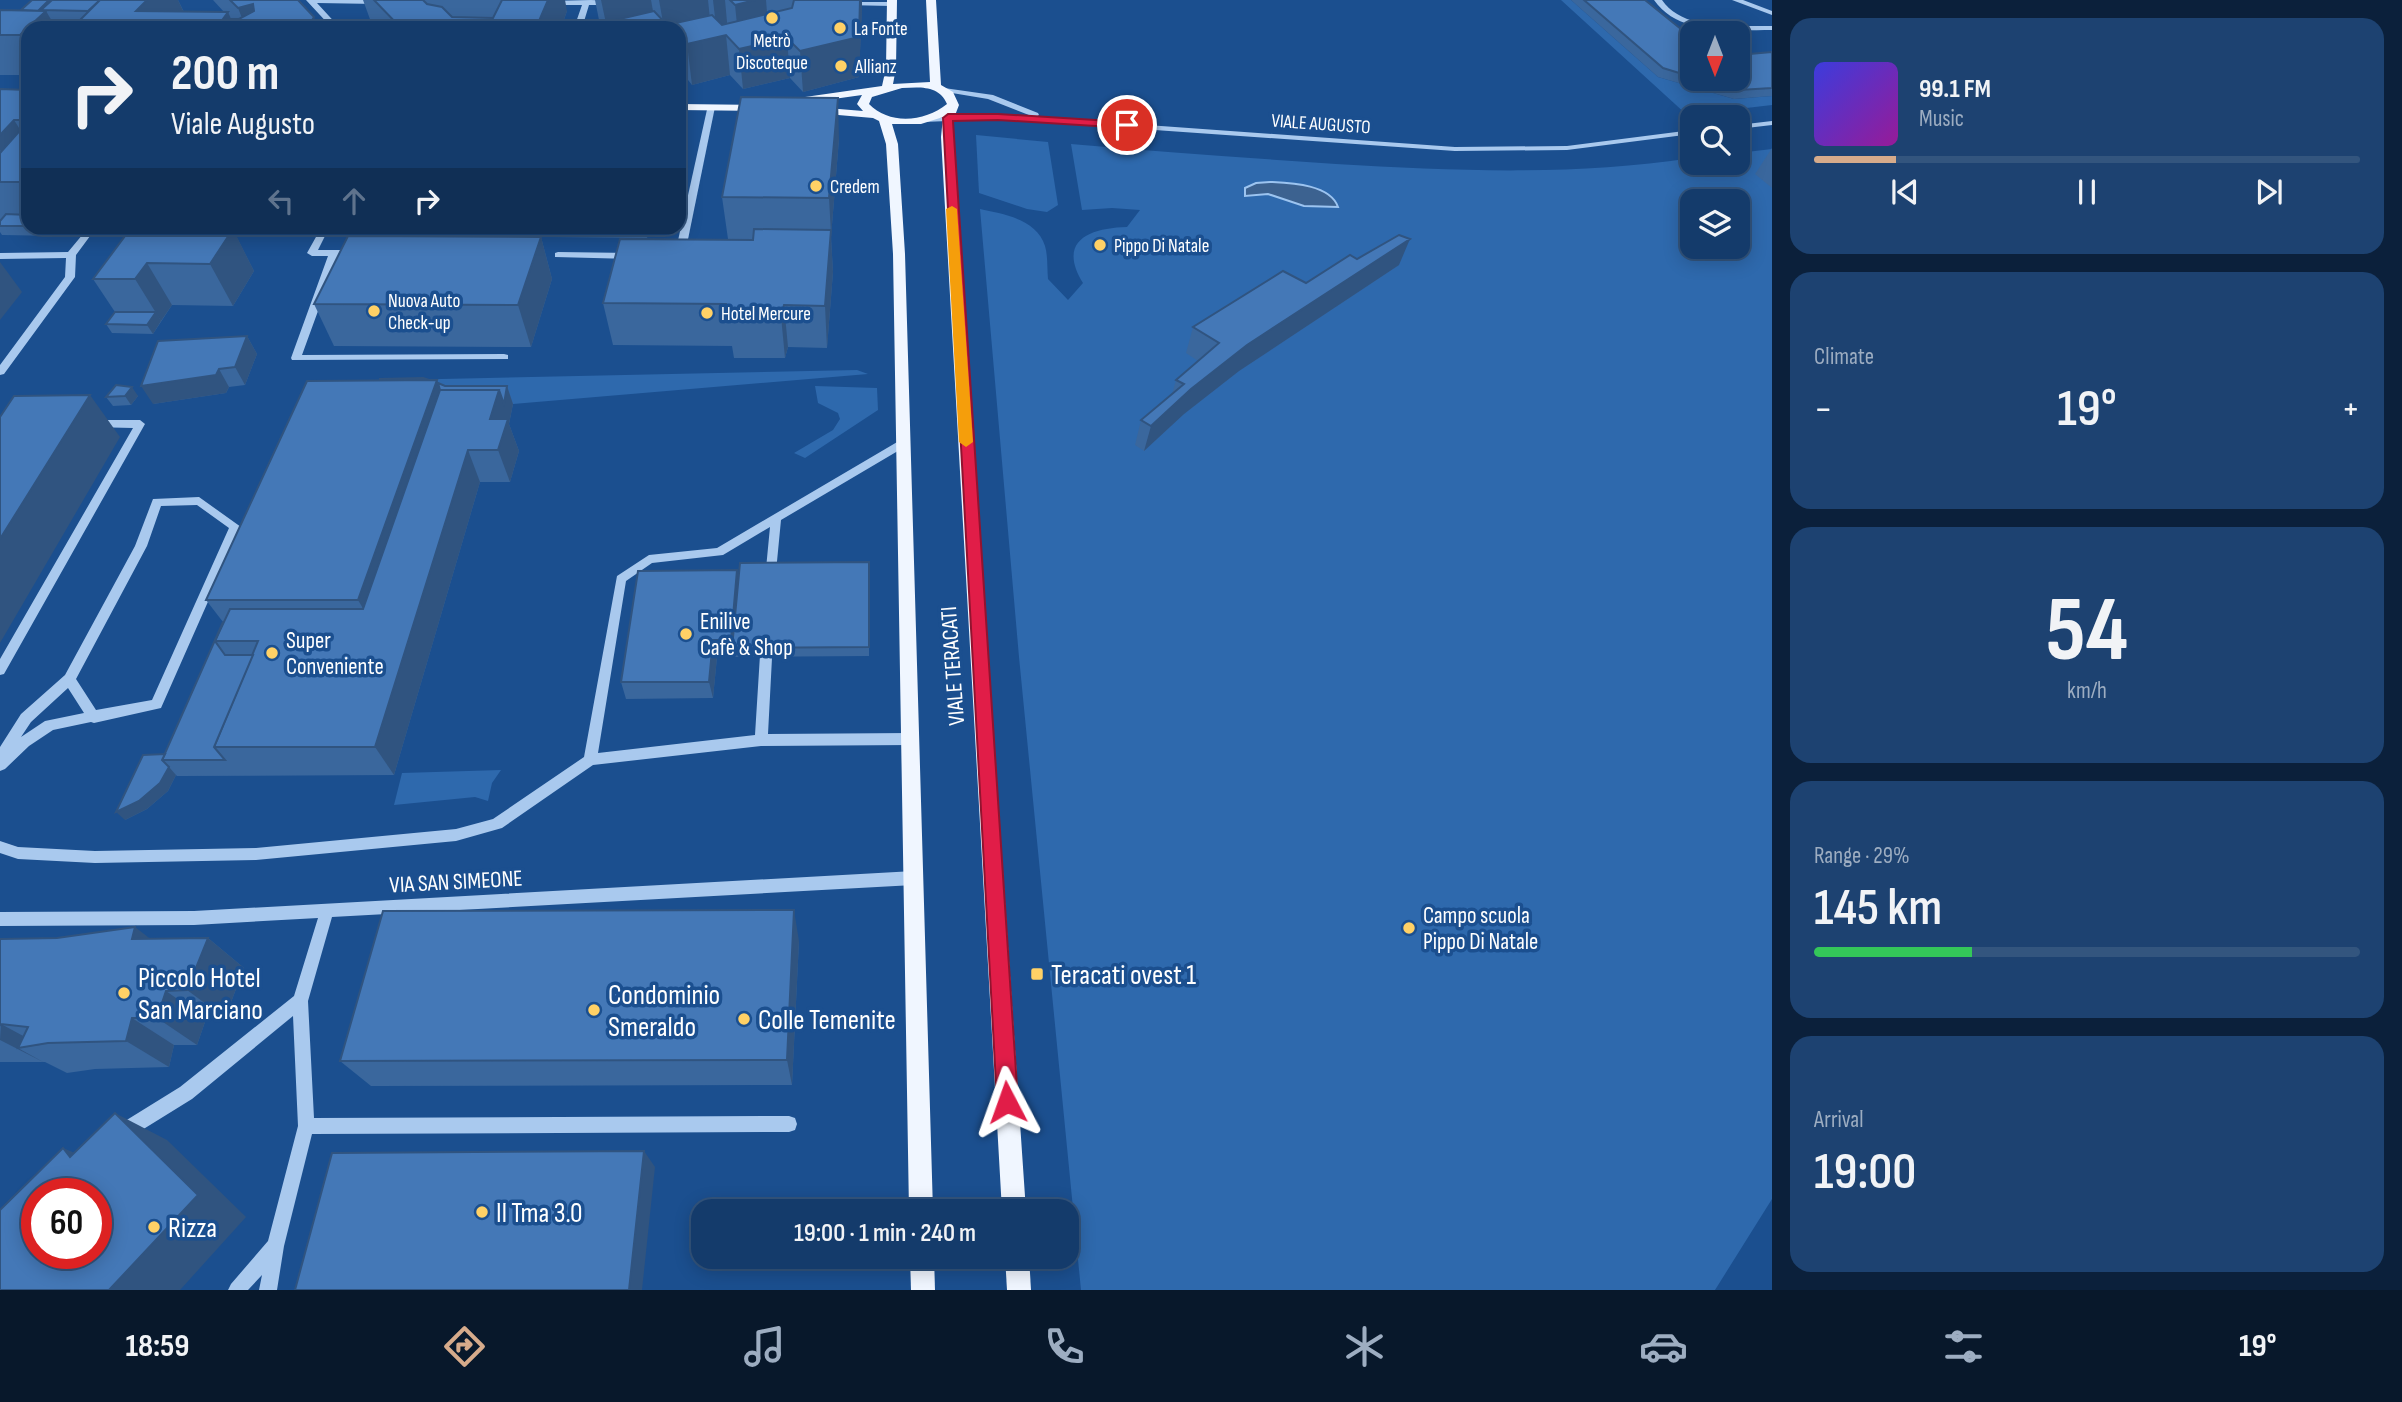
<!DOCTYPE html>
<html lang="en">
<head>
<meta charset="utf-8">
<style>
  body { margin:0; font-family:"Sofia Sans Condensed",sans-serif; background:#1d4271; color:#f1f3f6; height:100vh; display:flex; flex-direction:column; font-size:26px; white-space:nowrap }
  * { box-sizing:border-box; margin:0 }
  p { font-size:23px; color:#9dadc1 }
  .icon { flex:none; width:38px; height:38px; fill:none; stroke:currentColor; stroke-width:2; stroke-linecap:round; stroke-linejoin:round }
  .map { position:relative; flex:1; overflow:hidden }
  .sheet { display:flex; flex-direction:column; gap:18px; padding:18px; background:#0b203b; width:630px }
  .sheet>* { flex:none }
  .guide { position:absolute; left:21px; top:21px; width:665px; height:214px; border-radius:21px; box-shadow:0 4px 18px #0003,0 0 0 2px #33557e; background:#143b6b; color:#f1f3f6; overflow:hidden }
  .needle { width:46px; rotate:180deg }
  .tools { position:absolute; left:1680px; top:21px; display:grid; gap:14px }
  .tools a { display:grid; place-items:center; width:70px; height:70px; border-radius:14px; background:#143b6b; box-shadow:0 4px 18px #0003,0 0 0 2px #33557e; font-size:35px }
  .speed { position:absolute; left:21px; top:1178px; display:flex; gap:14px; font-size:35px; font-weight:700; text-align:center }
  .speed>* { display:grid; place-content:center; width:91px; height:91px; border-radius:50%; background:#143b6b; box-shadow:0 4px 18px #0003,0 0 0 2px #33557e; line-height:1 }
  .speed .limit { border:10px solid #d22; background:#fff; color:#111 }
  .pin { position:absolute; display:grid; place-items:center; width:60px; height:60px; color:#fff; margin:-30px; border:4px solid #fff; border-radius:50%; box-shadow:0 2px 7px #0007 }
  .me { position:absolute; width:77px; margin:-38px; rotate:356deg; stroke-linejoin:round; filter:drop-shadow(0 0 5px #0008) }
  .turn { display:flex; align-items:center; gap:24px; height:147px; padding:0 35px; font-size:32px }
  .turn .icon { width:91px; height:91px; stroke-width:2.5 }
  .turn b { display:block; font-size:49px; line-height:60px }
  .lanes { display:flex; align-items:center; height:66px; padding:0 35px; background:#0003; justify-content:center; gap:35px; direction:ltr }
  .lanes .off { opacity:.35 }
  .big { font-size:52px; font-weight:600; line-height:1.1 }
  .sheet .widget { flex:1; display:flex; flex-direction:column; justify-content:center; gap:10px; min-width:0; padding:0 24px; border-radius:21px; background:#1d4271 }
  .sheet .dial { align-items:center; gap:0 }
  .dial b { font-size:91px; line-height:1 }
  .song { display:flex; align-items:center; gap:21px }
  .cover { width:84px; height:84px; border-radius:10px; background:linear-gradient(135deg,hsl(240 70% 55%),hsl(300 70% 35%)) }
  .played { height:7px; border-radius:4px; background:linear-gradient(90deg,#d6ab8b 15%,#33557e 15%) }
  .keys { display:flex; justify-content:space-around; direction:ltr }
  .heat { display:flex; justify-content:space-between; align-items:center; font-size:38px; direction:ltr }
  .charge { height:10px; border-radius:5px; background:linear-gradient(90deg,#34c759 29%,#33557e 0) }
  .trip { position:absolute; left:691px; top:1199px; width:388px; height:70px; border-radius:21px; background:#143b6b; box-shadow:0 4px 18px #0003,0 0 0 2px #33557e; font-weight:600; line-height:70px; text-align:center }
  .dock { display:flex; height:112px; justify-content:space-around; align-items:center; background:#08182b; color:#9dadc1 }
  .dock .icon { width:49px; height:49px }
  .dock .selected { color:#d6ab8b }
  .dock b { font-size:32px; color:#f1f3f6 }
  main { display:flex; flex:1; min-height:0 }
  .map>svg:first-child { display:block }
</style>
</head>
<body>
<main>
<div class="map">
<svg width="1772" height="1290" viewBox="0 0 1772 1290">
  <rect width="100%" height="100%" fill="#1b4f8f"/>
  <g fill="#2e69ad" fill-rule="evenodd">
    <path d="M1561,0H1571L1658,77L1734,99L1772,96V105L1687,115Z"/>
    <path d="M976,135L1048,142L1058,205L1047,212L1027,209L979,193Z"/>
    <path d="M1071,144C1159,152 1248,158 1336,164C1457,171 1571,176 1692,158V163H1738V153L1772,149V1199L1715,1290H1081L1019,657L980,209C1003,214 1037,219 1045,246C1048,256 1047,269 1048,279L1068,300L1083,283C1057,241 1089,228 1127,227L1140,210L1112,208L1082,210ZM1692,201H1738V247H1692Z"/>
    <path d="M857,370L868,374L513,404L395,380Z"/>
    <path d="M815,386L877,388L878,410L805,458L794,453L833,430L840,419L838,413L818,403Z"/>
    <path d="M501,770L492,783L488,801L475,797L394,805L402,773Z"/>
  </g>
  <path fill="#3c6290" stroke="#9cc4f0" stroke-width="2" d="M1270,182C1290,183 1330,184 1338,207L1304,206L1268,194L1245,196V188L1256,183Z"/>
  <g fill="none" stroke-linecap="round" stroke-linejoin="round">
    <g fill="#a9c9ee" fill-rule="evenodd">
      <path d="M306,0H377L381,2L377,4L317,3L340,28H332Z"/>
      <path d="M591,0L612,1L616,3L612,5H589L582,28H574L582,5H550L546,3L550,1Z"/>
      <path d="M1654,0H1662C1684,32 1737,25 1772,26V30C1733,30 1679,36 1654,0Z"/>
      <path d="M1732,0H1743L1772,11V15Z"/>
      <path d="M847,2H891L895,4L891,6L845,5L843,4Z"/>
      <path d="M937,87L993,95L1038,113L1039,115L1036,117L1455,147L1567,146L1692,130V134L1567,150L1455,151L998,119L923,122L922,120L926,118L998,115L1034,117L988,99L940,91L936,89Z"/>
      <path d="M708,105L715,107L685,254L680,257L675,254Z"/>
      <path d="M1772,121V125L1738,129V125Z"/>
      <path d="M88,228H96L76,255L75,277L4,374L0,375V365L65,277L66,258L0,259V253L68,252Z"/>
      <path d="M321,228H329L318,250H342L347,253L338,256L302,355L504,354L508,355V359L292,360L291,358L328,256H312L307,253Z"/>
      <path d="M487,228H495C491,239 487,249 474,248V244L482,240Z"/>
      <path d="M558,252L632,253L637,256L632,259L555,257V253Z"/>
      <path d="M94,420H140L145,424L4,674L0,675V659L133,428L90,427V421Z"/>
      <path d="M904,438L908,439L909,442L908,445L781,520L775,582H767L765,579L770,527L723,555L652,563L626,581L598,753L755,735L761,639L763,636H771L773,639L768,734L912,733L917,735L919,739L917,743L912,745L761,746L593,765L502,828L456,841L256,860L95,863L18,859L0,853V841L18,847L95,851L256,848L456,829L493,819L584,757L617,576L649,555L717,548Z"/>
      <path d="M199,497L241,527L161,708L94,723L91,722L53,730L29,746L5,769L0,771V747L21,714L65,675L135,546L153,499ZM197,505L229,528L152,700L96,710L76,679L147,546L161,506ZM68,688L84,713L45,721L21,737L31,722Z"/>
      <path d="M914,871L919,873L921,878L919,883L914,885L332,917L308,1001L314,1118L789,1116L795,1118L797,1124L795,1130L789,1132L312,1134L284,1246L277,1290H259L262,1275L248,1290H228L231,1284L268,1241L298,1126L293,1016L192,1099L129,1138L123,1140L117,1138L115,1132L117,1126L180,1087L294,996L318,918L194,925L0,926V912L194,911Z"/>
    </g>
    <g fill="#f0f6ff" fill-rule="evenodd">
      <path d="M887,0H897L896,68L893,84L930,82L926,0H936L941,85L953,92L959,105L954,118L953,137L1026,1211H1002L941,137L943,117L921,124H892L898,144L905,254L933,1211H909L893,254L886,144L879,121L873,118L815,113L809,110L815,107L863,111L857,104L862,95L805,103L799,100L805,97L882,86L886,68ZM902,88C920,87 939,85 947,104C925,122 889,125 869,104L872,97Z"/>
      <path d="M679,104L763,105L769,108L763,111L679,110Z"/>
      <path d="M910,1256H934L935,1290H911Z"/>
      <path d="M1005,1256H1029L1031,1290H1007Z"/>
    </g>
  </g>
  <g fill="#3a679d">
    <path d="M32,0H178L184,12H224L213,0H298L314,17L73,28H28V75H0V10H21Z"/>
    <path d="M363,0H548L567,11L561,28H377L371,22Z"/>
    <path d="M595,0H862L859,77L803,92L790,78L743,89L730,75L692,85L688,80L679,28H578V25L599,20Z"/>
    <path d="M1571,0H1645L1692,38V79H1738L1772,52V96L1734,99L1658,77Z"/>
    <path d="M0,89L28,90V228H65L59,236L2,235L0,232Z"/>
    <path d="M839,139L831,237L833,272L827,348L788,347L785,358H734L732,346L613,345L603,303L753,240L728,239L722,197Z"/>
    <path d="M1772,148V188L1755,174Z"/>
    <path d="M1702,163H1732L1728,168L1709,169Z"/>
    <path d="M185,228H280L276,234H235L254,271L233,306L172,305L153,334L112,333L106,324L115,312L93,279L186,229Z"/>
    <path d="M355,228H465L461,236L359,235Z"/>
    <path d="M549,228H650L647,238L552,237Z"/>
    <path d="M541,237L552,279L531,347L334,346L314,304Z"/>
    <path d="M1357,259L1399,265L1239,371L1184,414L1144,451L1135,445L1141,420L1172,394L1176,380L1198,361L1186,353L1193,327L1306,283Z"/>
    <path d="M247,336L257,354L245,385L229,387L226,393L153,404Z"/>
    <path d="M429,380H437L438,383L445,386H507L513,404L509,424L519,451L510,482H480L394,775L177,776L176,775L168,791L147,809L125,820L165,754L223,622L206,600Z"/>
    <path d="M116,385L138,396L131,405L113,406L106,397Z"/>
    <path d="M869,562V656L717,657L713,698L626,699L621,682L737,570L738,577Z"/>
    <path d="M57,938H208L244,968L225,1018L206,1019L197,1045H174L169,1067L95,1069L67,1073L45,1062H0V939Z"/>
    <path d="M799,941L792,1085L371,1086L340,1061Z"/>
  </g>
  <g fill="#305480">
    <path d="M49,0H56L46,11L56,28H28V49L20,35L24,24Z"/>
    <path d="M147,0H178L186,17L136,11Z"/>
    <path d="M548,0H565L567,11L561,28H536Z"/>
    <path d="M601,0H651L656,28H607Z"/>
    <path d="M659,0H708L711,29L664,28Z"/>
    <path d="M713,0H725L728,33L717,35Z"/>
    <path d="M755,0H766L769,37L739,44L735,5Z"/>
    <path d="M860,0H862V12L859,77L803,92L800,51Z"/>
    <path d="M253,4L263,28H246L238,8Z"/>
    <path d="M228,12L235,28L223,19Z"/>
    <path d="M314,17L318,28H306Z"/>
    <path d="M726,35L730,75L692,85L687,44Z"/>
    <path d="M787,38L790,78L743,89L739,49Z"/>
    <path d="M683,40L688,80L679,82V41Z"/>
    <path d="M838,98L839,139L831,237L833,272L827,348L825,306L831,234L829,198Z"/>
    <path d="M14,120L28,142L15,174L0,150V135Z"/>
    <path d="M54,228H65L59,236Z"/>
    <path d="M273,228H280L276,234Z"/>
    <path d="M458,228H465L461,236Z"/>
    <path d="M645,228H650L647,238Z"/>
    <path d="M233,229L254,271L233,306L210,264Z"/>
    <path d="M541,237L552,279L531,347L518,305Z"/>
    <path d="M1410,239L1399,265L1239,371L1184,414L1144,451L1151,426L1191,389L1247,345Z"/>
    <path d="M0,262L22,292L0,320Z"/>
    <path d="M147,263L172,305L161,321L135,279Z"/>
    <path d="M784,305L788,347L785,358L781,316Z"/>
    <path d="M156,312L161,321L153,334L147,325Z"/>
    <path d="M247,336L257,354L245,385L235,367Z"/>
    <path d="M219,369L229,387L226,393L153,404L141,386Z"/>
    <path d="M437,380L453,422L381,639L358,600Z"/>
    <path d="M507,386L513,404L509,424L519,451L510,482L498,450L490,419L499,390Z"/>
    <path d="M132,387L138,396L131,405L125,396Z"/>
    <path d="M90,395L120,437L0,643V539Z"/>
    <path d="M468,450L480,482L394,775L375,747Z"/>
    <path d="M737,570L740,588L732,648L731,640Z"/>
    <path d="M713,640L717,657L713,698L709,682Z"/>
    <path d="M169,767L176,775L168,791L147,809L125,820L116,812Z"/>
    <path d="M794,910L799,941L792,1085L787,1060Z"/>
    <path d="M135,927L175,958L132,939Z"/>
    <path d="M208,938L244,968L225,1018L187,990Z"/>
    <path d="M166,991L206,1019L197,1045L157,1018Z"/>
    <path d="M132,1018L174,1045L169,1067L126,1041Z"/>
    <path d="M1,1024L40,1045L18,1048L45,1063L0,1040Z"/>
    <path d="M115,1113L167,1140L246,1217L180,1290H109Z"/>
    <path d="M63,1148L120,1172L70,1157Z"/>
    <path d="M644,1151L655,1167L642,1290H629Z"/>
  </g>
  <g fill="#4478b7" stroke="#305480" stroke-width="2" fill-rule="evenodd">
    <path d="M32,0H49L38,11L21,10Z"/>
    <path d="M52,0H100L88,11L41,10Z"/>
    <path d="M100,0H147L136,11L228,12L223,19H239L254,11L253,4L238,8L230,0H298L314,17L308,27L306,28H72Z"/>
    <path d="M374,0H423L427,4L442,7L452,17L493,18L502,0H548L536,28H401Z"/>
    <path d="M730,0H755L735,5Z"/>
    <path d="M794,0H860L859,37L800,51L787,38L739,49L726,35L687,44L683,40L679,41V28H580L578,25L600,20L603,23L654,11L667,25L712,15L722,25L792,8Z"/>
    <path d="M1584,0H1645L1692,38V77L1663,68Z"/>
    <path d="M0,10L46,11L20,35H0Z"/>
    <path d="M1772,52V88L1739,90L1699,79H1738V55Z"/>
    <path d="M0,89L28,90V120H14L0,135Z"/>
    <path d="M741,97L838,98L829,198L722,197Z"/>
    <path d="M24,126H28V182H0V153Z"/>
    <path d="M6,214L28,215V226H0V221Z"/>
    <path d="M131,228L233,229L210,264L147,263L135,279H93Z"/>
    <path d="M754,229L831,230L825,306L784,305L781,316H729L726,304L603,303L620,239L753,240Z"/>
    <path d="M1399,235L1410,239L1247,345L1191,389L1151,426L1141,420L1184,384L1176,380L1219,343L1193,327L1283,271L1306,283L1350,255L1357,259Z"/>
    <path d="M348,236L541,237L518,305L314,304Z"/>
    <path d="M115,312H156L147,325L106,324Z"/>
    <path d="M247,336L235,367L219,369L216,375L141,386L158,341Z"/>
    <path d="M423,378L429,380H380V379Z"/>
    <path d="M437,380L358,600H206L307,381Z"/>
    <path d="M438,383L445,386H507L504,404L499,390H440Z"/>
    <path d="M116,385L132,387L125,396L106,397Z"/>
    <path d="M440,390H499L490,419H508L498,450H468L375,747H214L258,641H215L230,609H363Z"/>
    <path d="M90,395L0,539V417L14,396Z"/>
    <path d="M869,562V647L732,648L740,563Z"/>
    <path d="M737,570L731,640H713L709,682H621L638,571Z"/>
    <path d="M223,622L215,641L225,655H253L214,747L225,760H162Z"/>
    <path d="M165,754L162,760L169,767L160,783L139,801L116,812L143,755Z"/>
    <path d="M794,910L787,1060L340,1061L383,911Z"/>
    <path d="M135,927L132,939L208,938L187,990L166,991L157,1018H132L126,1041L48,1043L18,1048L28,1027L1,1024L0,1025V939L57,938Z"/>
    <path d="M115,1113L198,1195L109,1290H0V1210L63,1148L70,1157ZM37,1194H96V1253H37Z"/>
    <path d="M644,1151L629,1290H295L332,1153Z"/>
  </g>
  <path fill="#e11d48" stroke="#92132f" stroke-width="2" d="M948,114H998L1127,122L1132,125L1127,128L998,120L953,121L1018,1102L1015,1109L1007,1112L1000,1109L997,1102L943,118Z"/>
  <path fill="#f59e0b" d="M952,206L957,209L973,442L966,447L959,442L946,209Z"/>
  <g fill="#ffd166" stroke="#1b4f8f" stroke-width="2.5">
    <circle cx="772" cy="18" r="7"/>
    <circle cx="840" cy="28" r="7"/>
    <circle cx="841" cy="66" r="7"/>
    <circle cx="816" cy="186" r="7"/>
    <circle cx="1100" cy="245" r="7"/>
    <circle cx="374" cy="311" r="7"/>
    <circle cx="707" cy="313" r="7"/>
    <circle cx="686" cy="634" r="7"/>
    <circle cx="272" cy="653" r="7"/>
    <circle cx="1409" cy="928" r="7"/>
    <rect x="1030" y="967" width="14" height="14" rx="3.5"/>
    <circle cx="124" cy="993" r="7"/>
    <circle cx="594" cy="1010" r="7"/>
    <circle cx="744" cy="1019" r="7"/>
    <circle cx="482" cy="1212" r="7"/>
    <circle cx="154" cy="1227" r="7"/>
  </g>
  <g text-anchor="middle" stroke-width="7" stroke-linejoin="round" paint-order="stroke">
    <g font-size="19" fill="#fff" stroke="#1b4f8f" text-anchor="start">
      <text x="854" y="35">La Fonte</text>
      <text x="772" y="47" text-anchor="middle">Metrò<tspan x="772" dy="22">Discoteque</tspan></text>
      <text x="855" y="73">Allianz</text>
      <text x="830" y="193">Credem</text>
      <text x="1114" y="252">Pippo Di Natale</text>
      <text x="388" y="307">Nuova Auto<tspan x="388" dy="22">Check-up</tspan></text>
      <text x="721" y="320">Hotel Mercure</text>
    </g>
    <g font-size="19" fill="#fff" stroke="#1b4f8f">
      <text transform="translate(1321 123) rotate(4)" y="7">VIALE AUGUSTO</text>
    </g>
    <g font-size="23" fill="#fff" stroke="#1b4f8f" text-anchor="start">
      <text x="700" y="629">Enilive<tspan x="700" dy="26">Cafè &amp; Shop</tspan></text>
      <text x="286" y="648">Super<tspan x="286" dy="26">Conveniente</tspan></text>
      <text x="1423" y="923">Campo scuola<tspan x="1423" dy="26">Pippo Di Natale</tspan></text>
    </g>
    <g font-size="23" fill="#fff" stroke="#1b4f8f">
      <text transform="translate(952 666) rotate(-94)" y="8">VIALE TERACATI</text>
      <text transform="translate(456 881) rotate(-3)" y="8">VIA SAN SIMEONE</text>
    </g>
    <g font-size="28" fill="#fff" stroke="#1b4f8f" text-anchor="start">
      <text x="1051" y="984">Teracati ovest 1</text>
      <text x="138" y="987">Piccolo Hotel<tspan x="138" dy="32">San Marciano</tspan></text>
      <text x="608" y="1004">Condominio<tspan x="608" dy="32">Smeraldo</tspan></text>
      <text x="758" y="1029">Colle Temenite</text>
      <text x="496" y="1222">Il Tma 3.0</text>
      <text x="168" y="1237">Rizza</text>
    </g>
  </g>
</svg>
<div class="tools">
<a><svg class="needle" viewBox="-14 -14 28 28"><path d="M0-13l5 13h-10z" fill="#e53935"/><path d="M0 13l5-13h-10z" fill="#9dadc1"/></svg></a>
<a><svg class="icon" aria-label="search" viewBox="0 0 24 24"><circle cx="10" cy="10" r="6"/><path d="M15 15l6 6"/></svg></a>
<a><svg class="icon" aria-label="layers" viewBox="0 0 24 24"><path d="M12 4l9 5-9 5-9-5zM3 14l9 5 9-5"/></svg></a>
</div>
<div class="speed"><div class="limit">60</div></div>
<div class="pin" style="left:1127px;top:125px;background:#d93025"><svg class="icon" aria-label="arrive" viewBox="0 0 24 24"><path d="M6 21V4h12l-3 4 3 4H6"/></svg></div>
<svg class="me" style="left:1007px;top:1102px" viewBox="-20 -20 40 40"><path d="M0-17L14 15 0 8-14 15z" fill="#e11d48" stroke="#fff" stroke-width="4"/></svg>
<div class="trip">19:00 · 1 min · 240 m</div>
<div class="guide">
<div class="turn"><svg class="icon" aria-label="right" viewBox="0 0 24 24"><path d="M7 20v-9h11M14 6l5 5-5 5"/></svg><div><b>200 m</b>Viale Augusto</div></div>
<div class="lanes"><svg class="icon off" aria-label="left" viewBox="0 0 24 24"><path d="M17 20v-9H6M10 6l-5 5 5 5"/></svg><svg class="icon off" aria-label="ahead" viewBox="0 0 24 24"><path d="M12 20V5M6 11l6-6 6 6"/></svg><svg class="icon" aria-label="right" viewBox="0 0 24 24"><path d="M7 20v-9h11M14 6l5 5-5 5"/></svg></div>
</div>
</div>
<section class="sheet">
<div class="widget">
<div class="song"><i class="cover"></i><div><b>99.1 FM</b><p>Music</p></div></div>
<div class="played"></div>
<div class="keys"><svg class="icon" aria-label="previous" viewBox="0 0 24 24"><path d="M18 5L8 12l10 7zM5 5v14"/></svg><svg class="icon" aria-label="pause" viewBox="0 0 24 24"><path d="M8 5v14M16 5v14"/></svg><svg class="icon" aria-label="next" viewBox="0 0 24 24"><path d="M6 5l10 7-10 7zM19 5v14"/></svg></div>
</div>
<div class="widget"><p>Climate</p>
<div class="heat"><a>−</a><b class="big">19°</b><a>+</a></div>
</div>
<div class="widget dial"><b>54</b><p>km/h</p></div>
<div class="widget"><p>Range · 29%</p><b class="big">145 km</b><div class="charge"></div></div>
<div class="widget"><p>Arrival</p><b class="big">19:00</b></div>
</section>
</main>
<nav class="dock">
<b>18:59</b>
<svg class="icon selected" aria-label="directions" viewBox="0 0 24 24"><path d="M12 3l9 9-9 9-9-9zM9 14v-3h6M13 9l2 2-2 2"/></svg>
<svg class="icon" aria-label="music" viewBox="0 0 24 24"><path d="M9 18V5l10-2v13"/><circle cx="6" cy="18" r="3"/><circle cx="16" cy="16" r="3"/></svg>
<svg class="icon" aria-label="phone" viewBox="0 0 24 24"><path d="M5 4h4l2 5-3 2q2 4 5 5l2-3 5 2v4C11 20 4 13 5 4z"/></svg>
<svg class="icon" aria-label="climate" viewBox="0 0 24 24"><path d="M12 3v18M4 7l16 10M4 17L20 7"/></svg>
<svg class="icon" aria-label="car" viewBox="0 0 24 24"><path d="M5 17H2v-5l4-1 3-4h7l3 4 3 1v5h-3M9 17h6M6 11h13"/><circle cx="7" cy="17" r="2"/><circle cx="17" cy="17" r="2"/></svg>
<svg class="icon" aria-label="filters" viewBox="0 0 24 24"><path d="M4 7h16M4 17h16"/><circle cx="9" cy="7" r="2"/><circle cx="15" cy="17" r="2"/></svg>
<b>19°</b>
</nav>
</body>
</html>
